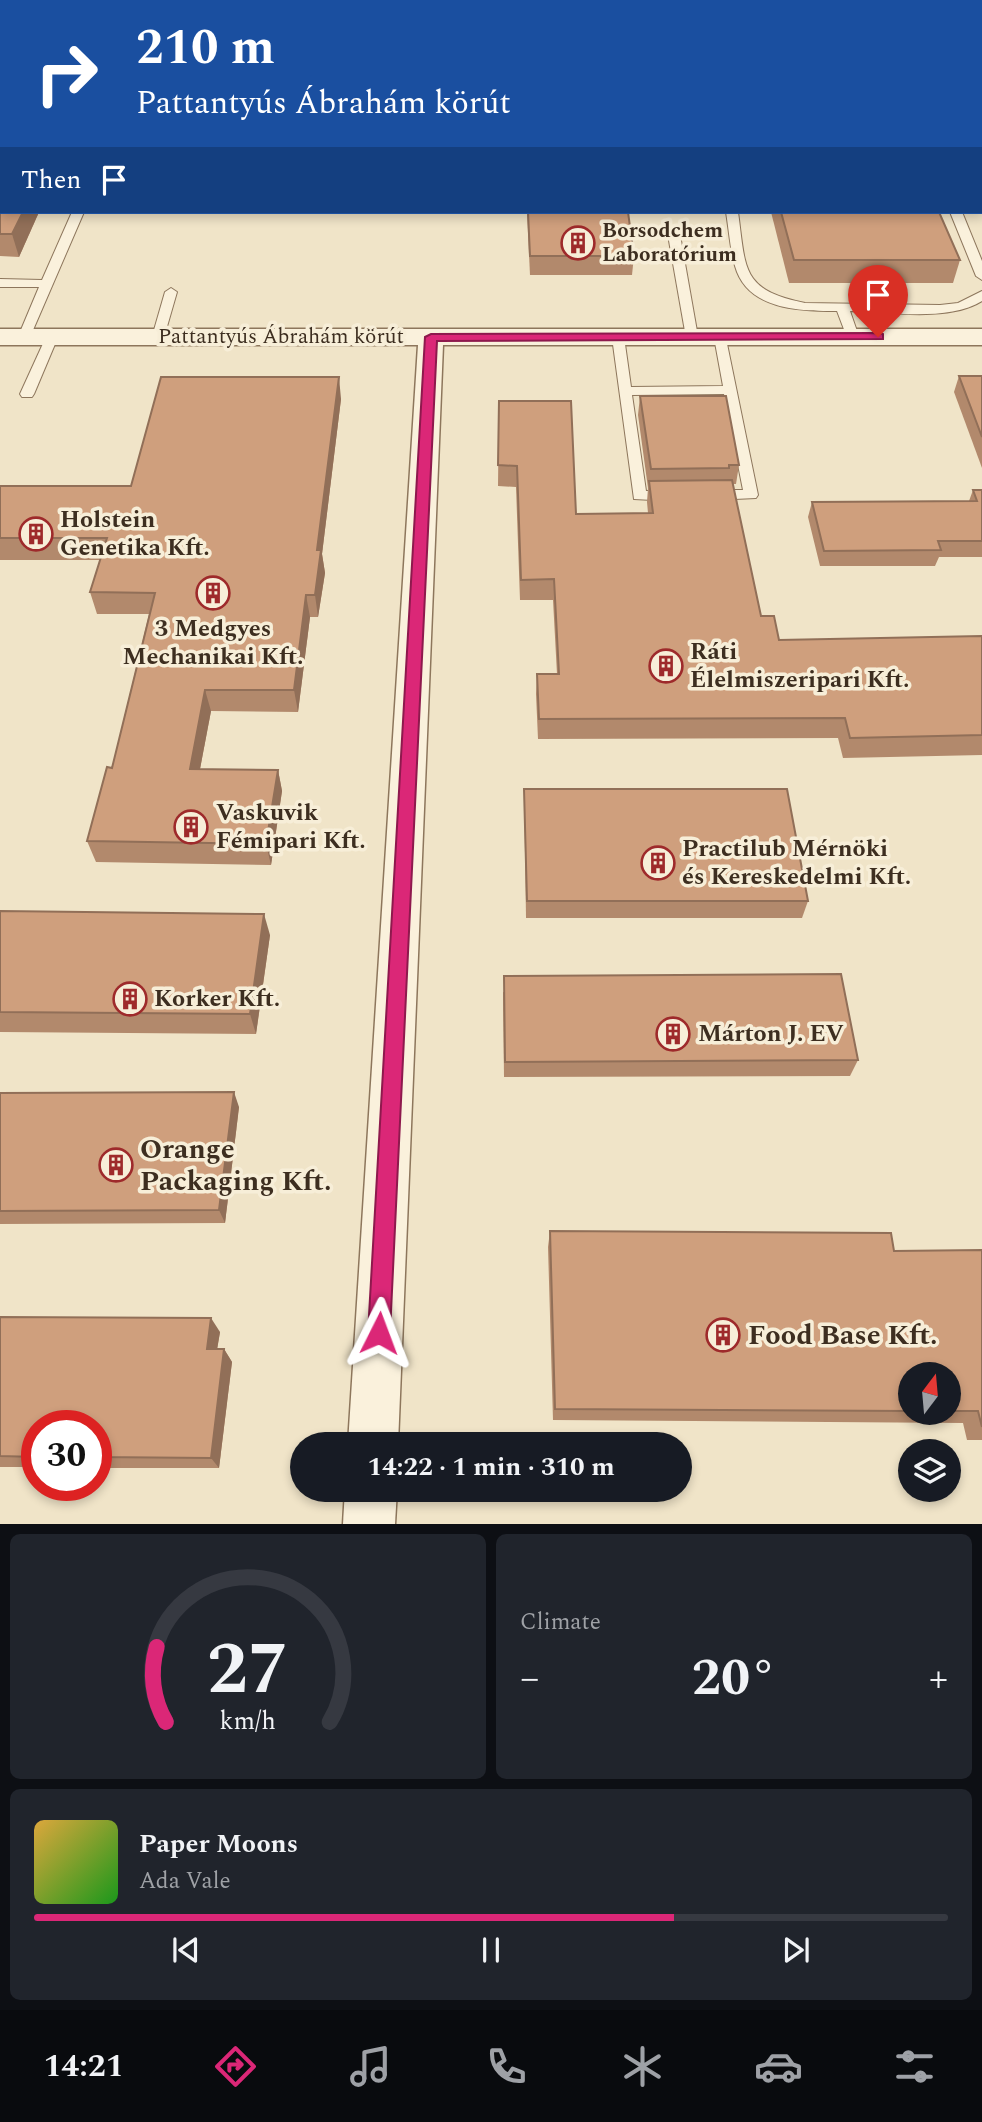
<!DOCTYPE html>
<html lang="en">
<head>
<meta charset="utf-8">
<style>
	body { margin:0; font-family:Spectral,serif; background:#20242c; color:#f1f3f6; height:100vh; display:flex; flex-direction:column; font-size:26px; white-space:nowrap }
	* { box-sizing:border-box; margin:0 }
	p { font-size:23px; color:#9ea1a6 }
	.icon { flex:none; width:38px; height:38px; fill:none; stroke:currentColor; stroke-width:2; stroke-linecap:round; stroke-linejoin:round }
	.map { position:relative; height:1524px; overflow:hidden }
	.details { display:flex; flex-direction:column; gap:10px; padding:10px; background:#0d0f14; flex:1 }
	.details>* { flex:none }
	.banner { position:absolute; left:0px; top:0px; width:984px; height:214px; box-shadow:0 4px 10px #0003; background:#1a4fa0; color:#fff; overflow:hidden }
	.needle { width:46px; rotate:16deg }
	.tools { position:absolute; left:898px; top:1362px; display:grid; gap:14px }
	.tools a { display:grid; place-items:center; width:63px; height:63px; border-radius:50%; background:#171b24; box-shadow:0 4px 10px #0003; font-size:35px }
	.speed { position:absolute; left:21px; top:1410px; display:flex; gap:14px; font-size:35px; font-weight:700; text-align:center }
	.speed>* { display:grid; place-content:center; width:91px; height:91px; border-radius:50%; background:#171b24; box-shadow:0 4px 10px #0003; line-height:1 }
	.speed .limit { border:10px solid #d22; background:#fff; color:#111 }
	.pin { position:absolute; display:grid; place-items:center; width:60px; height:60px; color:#fff; margin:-72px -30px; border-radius:50% 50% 50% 0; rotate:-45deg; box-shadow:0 0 7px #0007 }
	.pin .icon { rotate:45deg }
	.me { position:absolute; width:77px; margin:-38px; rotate:3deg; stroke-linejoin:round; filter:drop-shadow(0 0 5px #0008) }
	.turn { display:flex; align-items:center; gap:24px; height:147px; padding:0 21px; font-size:32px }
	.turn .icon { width:91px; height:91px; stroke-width:2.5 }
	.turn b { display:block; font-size:49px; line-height:60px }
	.then { display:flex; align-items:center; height:66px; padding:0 21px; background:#0003; gap:14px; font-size:26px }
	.big { font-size:52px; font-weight:700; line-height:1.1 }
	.details .widget { flex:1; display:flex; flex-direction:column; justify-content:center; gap:10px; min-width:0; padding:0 24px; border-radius:10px; background:#20242c }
	.details .dial { align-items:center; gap:0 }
	.dial svg { height:182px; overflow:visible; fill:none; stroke:#363941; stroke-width:7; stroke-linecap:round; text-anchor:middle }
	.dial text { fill:#f1f3f6; stroke:none }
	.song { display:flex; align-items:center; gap:21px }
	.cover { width:84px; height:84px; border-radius:10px; background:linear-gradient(135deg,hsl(40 70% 55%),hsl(120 70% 35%)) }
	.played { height:7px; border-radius:4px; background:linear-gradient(90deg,#db2777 70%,#363941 70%) }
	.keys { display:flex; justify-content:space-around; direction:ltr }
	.heat { display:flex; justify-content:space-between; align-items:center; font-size:38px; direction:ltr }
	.details .tiles { flex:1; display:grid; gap:10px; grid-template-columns:1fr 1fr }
	.widget:last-child { grid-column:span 2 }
	.trip { position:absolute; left:290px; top:1432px; width:402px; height:70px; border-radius:35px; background:#171b24; box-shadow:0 4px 10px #0003; font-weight:700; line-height:70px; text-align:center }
	.menu { display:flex; height:112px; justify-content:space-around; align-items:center; background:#090b0e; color:#9ea1a6 }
	.menu .icon { width:49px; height:49px }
	.menu .on { color:#db2777 }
	.menu b { font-size:32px; color:#f1f3f6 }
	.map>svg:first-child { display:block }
	.green { fill:#c9cf9b }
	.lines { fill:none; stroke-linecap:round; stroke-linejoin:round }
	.service-casing { stroke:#8d765c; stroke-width:2 }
	.minor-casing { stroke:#8d765c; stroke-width:3 }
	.primary-casing { stroke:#5b4430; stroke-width:3 }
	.service { fill:#faf1dc; fill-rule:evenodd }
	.minor { fill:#faf1dc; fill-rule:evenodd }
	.primary { fill:#f3d9a0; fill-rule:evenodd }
	.wall { fill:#b2896c; fill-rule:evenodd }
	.shaded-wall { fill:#916f58 }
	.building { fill:#cf9f7d; stroke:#916f58; stroke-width:2 }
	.route { fill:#db2777; stroke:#8e194d; stroke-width:2 }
	.labels { text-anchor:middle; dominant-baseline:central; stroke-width:7; stroke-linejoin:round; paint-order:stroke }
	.far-poi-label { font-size:21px; font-weight:bold; fill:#3d2e20; stroke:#f7eed8; text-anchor:start }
	.far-street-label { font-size:21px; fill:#3d2e20; stroke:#f7eed8 }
	.poi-label { font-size:24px; font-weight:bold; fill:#3d2e20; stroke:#f7eed8; text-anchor:start }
	.near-poi-label { font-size:28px; font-weight:bold; fill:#3d2e20; stroke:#f7eed8; text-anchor:start }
</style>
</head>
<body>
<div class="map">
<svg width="982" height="1524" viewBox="0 0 982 1524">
	<rect width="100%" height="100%" fill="#f0e4c8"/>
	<!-- green -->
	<path class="green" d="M 0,0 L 982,0 L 982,13 L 982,2 L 2,2 L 0,10 Z"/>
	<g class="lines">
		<defs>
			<g id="service">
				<path d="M 72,212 L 84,212 L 30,337 L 29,340 L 19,340 L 18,337 L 39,287 L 0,287 L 0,279 L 42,280 Z"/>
				<path d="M 726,212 L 738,212 C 746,270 741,290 805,303 L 940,305 L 958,303 L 982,291 L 982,301 C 949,322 887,312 850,311 L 859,337 L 858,340 L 848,340 L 837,311 C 800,311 747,310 735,266 C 730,249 729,230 726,212 Z"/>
				<path d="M 950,212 L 962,212 L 982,261 L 982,280 L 976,276 Z"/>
				<path d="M 674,232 L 680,235 L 698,337 L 692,341 L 686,337 L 668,235 Z"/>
				<path d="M 171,288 L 177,292 L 164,337 L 163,340 L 153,340 L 152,337 L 165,292 Z"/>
				<path d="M 52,333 L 58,337 L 34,394 L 32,397 L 22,397 L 20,394 L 46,337 Z"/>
				<path d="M 618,333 L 624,337 L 631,387 L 723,386 L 714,337 L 715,334 L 725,334 L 758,495 L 756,498 L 713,500 L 706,495 L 713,490 L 743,490 L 724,394 L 632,395 L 646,491 L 671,491 L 678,496 L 671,501 L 634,499 L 612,337 Z"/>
			</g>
			<g id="minor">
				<path d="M 0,329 L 982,329 L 982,345 L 443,345 L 398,1444 L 348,1444 L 418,345 L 0,345 Z"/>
				<path d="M 345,1489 L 397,1489 L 395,1524 L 343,1524 Z"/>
			</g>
			<rect id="primary" x="0" y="16" width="2" height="12"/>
		</defs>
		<!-- service casing -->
		<use href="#service" class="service-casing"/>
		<!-- minor casing -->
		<use href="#minor" class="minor-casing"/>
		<!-- primary casing -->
		<use href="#primary" class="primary-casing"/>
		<!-- service -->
		<use href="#service" class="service"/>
		<!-- minor -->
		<use href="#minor" class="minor"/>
		<!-- primary -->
		<use href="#primary" class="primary"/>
	</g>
	<!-- wall -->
	<g class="wall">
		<path d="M 0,65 L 39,212 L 19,257 L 0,256 Z"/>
		<path d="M 527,212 L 628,212 L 634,256 L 632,275 L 530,275 Z"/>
		<path d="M 771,212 L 939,212 L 960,260 L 953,283 L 789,283 Z"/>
		<path d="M 959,376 L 982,376 L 982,468 L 954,392 Z"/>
		<path d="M 640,396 L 739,465 L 736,484 L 733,484 L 761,616 L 779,640 L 982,636 L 982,755 L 843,758 L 838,738 L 538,739 L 536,694 L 537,674 L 557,674 L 553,600 L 520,600 L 516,487 L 498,486 L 499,401 L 576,514 L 648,513 L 647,502 L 648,488 L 638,415 Z"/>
		<path d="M 341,399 L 322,554 L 325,573 L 318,617 L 310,617 L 298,712 L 211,711 L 200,769 L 278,770 L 282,791 L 271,865 L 96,862 L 87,841 L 112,768 L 149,614 L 97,614 L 90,592 L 100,560 L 0,560 L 0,486 L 131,486 Z"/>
		<path d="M 973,490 L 982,490 L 982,557 L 939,557 L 935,566 L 820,566 L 808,517 L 812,502 L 969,501 Z"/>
		<path d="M 524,789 L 808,901 L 802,918 L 526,918 Z"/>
		<path d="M 0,911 L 270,935 L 256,1034 L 0,1032 Z"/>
		<path d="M 503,992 L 858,1060 L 850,1076 L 504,1077 Z"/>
		<path d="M 0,1093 L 239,1107 L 225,1223 L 0,1224 Z"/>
		<path d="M 550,1231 L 894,1251 L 982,1250 L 982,1440 L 967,1440 L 963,1423 L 553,1420 L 548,1247 ZM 910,1374 L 948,1374 L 948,1412 L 910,1412 Z"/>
		<path d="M 0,1317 L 220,1332 L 217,1349 L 224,1349 L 232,1362 L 219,1468 L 96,1468 L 96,1426 L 37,1426 L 37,1467 L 0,1467 Z"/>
	</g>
	<!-- shaded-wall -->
	<g class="shaded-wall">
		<path d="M 23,212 L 39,212 L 19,257 L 12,234 Z"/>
		<path d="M 339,377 L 341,399 L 322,554 L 325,573 L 318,617 L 315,595 L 317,550 Z"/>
		<path d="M 306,595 L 310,617 L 298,712 L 294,690 Z"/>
		<path d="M 205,690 L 211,711 L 196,790 L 190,769 Z"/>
		<path d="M 278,770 L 282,791 L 271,865 L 266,844 Z"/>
		<path d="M 264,914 L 270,935 L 256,1034 L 250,1014 Z"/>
		<path d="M 234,1092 L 239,1107 L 225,1223 L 219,1210 Z"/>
		<path d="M 211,1318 L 220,1332 L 215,1362 L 207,1349 Z"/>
		<path d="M 224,1349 L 232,1362 L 219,1468 L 211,1458 Z"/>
	</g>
	<!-- building -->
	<g class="building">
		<path d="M 0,65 L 2,65 L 2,212 L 23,212 L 12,234 L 0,234 Z"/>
		<path d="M 528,212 L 628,212 L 634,256 L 530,256 Z"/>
		<path d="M 781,212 L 939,212 L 960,260 L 794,260 Z"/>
		<path d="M 959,376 L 982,376 L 982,437 Z"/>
		<path d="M 161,377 L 339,377 L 317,550 L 321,550 L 315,595 L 306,595 L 294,690 L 205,690 L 190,769 L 278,770 L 266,844 L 87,841 L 107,767 L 112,768 L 155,593 L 90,592 L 107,538 L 0,538 L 0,486 L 131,486 Z"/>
		<path d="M 640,396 L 726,396 L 739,465 L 729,465 L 729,468 L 651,469 Z"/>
		<path d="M 499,401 L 571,401 L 576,514 L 653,513 L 649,481 L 732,480 L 761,616 L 774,616 L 779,640 L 982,636 L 982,735 L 850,738 L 845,718 L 539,719 L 537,674 L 559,674 L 554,579 L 521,580 L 517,466 L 498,465 Z"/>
		<path d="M 973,490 L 982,490 L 982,541 L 938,541 L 941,550 L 824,551 L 812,502 L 977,501 Z"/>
		<path d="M 524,789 L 787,789 L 808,901 L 527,901 Z"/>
		<path d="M 0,911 L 264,914 L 250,1014 L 0,1012 Z"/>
		<path d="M 841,974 L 858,1060 L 505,1062 L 504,976 Z"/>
		<path d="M 234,1092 L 219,1210 L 0,1211 L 0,1093 Z"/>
		<path d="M 550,1231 L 891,1233 L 894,1251 L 982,1250 L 982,1427 L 978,1411 L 948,1411 L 948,1374 L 910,1374 L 910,1411 L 555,1409 Z"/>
		<path d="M 0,1317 L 211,1318 L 207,1349 L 224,1349 L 211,1458 L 96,1457 L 96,1426 L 37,1426 L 37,1457 L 0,1456 Z"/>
	</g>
	<!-- route -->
	<path class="route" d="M 878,333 L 883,334 L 883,339 L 437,341 L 390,1333 L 387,1340 L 379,1343 L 372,1340 L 368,1333 L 425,337 L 431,334 Z"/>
	<!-- icons -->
	<defs>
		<symbol id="building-ring" viewBox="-11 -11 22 22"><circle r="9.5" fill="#f7eed8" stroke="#9e2a2b" stroke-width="1.5"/><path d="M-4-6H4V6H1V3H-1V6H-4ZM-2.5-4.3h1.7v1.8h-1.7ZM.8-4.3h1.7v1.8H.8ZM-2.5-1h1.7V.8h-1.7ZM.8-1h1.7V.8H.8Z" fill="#9e2a2b"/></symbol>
	</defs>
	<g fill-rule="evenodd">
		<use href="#building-ring" x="559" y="224" width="38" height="38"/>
		<use href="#building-ring" x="17" y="515" width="38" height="38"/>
		<use href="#building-ring" x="194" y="574" width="38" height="38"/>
		<use href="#building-ring" x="647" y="647" width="38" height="38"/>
		<use href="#building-ring" x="172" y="808" width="38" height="38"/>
		<use href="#building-ring" x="639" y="844" width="38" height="38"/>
		<use href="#building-ring" x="111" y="980" width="38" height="38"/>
		<use href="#building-ring" x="654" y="1015" width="38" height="38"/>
		<use href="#building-ring" x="97" y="1146" width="38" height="38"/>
		<use href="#building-ring" x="704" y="1316" width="38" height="38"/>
	</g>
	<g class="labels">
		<!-- far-poi labels -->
		<g class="far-poi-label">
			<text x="602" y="231">Borsodchem<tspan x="602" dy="24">Laboratórium</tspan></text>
		</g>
		<!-- far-street labels -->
		<g class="far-street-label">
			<text x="281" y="337">Pattantyús Ábrahám körút</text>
		</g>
		<!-- poi labels -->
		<g class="poi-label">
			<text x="60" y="520">Holstein<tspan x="60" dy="28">Genetika Kft.</tspan></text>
			<text x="213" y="629" text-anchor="middle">3 Medgyes<tspan x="213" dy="28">Mechanikai Kft.</tspan></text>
			<text x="690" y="652">Ráti<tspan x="690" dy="28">Élelmiszeripari Kft.</tspan></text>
			<text x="216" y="813">Vaskuvik<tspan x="216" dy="28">Fémipari Kft.</tspan></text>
			<text x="682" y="849">Practilub Mérnöki<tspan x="682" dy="28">és Kereskedelmi Kft.</tspan></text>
			<text x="154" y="999">Korker Kft.</text>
			<text x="698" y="1034">Márton J. EV</text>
		</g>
		<!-- near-poi labels -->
		<g class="near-poi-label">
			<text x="140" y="1149">Orange<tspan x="140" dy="32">Packaging Kft.</tspan></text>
			<text x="748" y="1335">Food Base Kft.</text>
		</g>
	</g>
</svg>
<div class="tools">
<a><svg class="needle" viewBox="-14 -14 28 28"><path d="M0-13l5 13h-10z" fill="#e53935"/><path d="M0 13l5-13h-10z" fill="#9ea1a6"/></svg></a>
<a><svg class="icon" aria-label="layers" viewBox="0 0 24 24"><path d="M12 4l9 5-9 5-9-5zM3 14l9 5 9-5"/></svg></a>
</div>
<div class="speed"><div class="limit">30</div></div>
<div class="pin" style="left:878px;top:337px;background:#d93025"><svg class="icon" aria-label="arrive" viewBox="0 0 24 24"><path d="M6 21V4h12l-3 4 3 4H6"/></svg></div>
<svg class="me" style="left:379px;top:1333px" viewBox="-20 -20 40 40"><path d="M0-17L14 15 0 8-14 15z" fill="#db2777" stroke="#fff" stroke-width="4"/></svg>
<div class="trip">14:22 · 1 min · 310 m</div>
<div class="banner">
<div class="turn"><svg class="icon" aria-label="right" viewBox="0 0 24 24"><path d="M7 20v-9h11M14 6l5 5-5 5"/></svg><div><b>210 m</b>Pattantyús Ábrahám körút</div></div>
<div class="then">Then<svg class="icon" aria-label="arrive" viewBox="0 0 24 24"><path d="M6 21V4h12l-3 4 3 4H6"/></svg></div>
</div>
</div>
<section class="details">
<div class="tiles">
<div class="widget dial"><svg viewBox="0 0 100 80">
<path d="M14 69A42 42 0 1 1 86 69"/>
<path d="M14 69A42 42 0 0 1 10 36" stroke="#db2777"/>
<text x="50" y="56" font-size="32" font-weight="700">27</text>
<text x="50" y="72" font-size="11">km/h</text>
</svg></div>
<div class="widget"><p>Climate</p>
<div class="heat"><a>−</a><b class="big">20°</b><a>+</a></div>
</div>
<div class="widget">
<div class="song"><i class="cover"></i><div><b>Paper Moons</b><p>Ada Vale</p></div></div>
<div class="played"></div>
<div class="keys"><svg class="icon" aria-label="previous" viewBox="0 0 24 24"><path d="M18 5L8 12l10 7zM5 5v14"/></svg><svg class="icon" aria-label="pause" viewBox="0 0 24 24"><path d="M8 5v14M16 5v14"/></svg><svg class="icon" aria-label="next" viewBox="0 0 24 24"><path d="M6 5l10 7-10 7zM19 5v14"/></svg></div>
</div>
</div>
</section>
<nav class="menu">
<b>14:21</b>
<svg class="icon on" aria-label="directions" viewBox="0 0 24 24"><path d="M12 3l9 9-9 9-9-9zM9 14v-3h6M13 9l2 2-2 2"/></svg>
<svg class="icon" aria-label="music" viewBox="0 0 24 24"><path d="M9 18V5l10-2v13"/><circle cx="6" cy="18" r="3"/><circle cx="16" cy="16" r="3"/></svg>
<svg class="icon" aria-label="phone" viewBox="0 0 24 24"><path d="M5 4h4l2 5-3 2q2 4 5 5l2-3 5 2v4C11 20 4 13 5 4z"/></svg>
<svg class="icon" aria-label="climate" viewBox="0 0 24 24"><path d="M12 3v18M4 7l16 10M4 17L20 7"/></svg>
<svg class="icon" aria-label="car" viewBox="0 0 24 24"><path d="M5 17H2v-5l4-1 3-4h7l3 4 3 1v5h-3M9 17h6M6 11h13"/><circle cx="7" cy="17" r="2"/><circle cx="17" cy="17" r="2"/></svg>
<svg class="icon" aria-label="filters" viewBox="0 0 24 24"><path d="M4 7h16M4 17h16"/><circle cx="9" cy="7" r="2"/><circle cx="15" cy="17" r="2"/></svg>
</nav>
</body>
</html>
